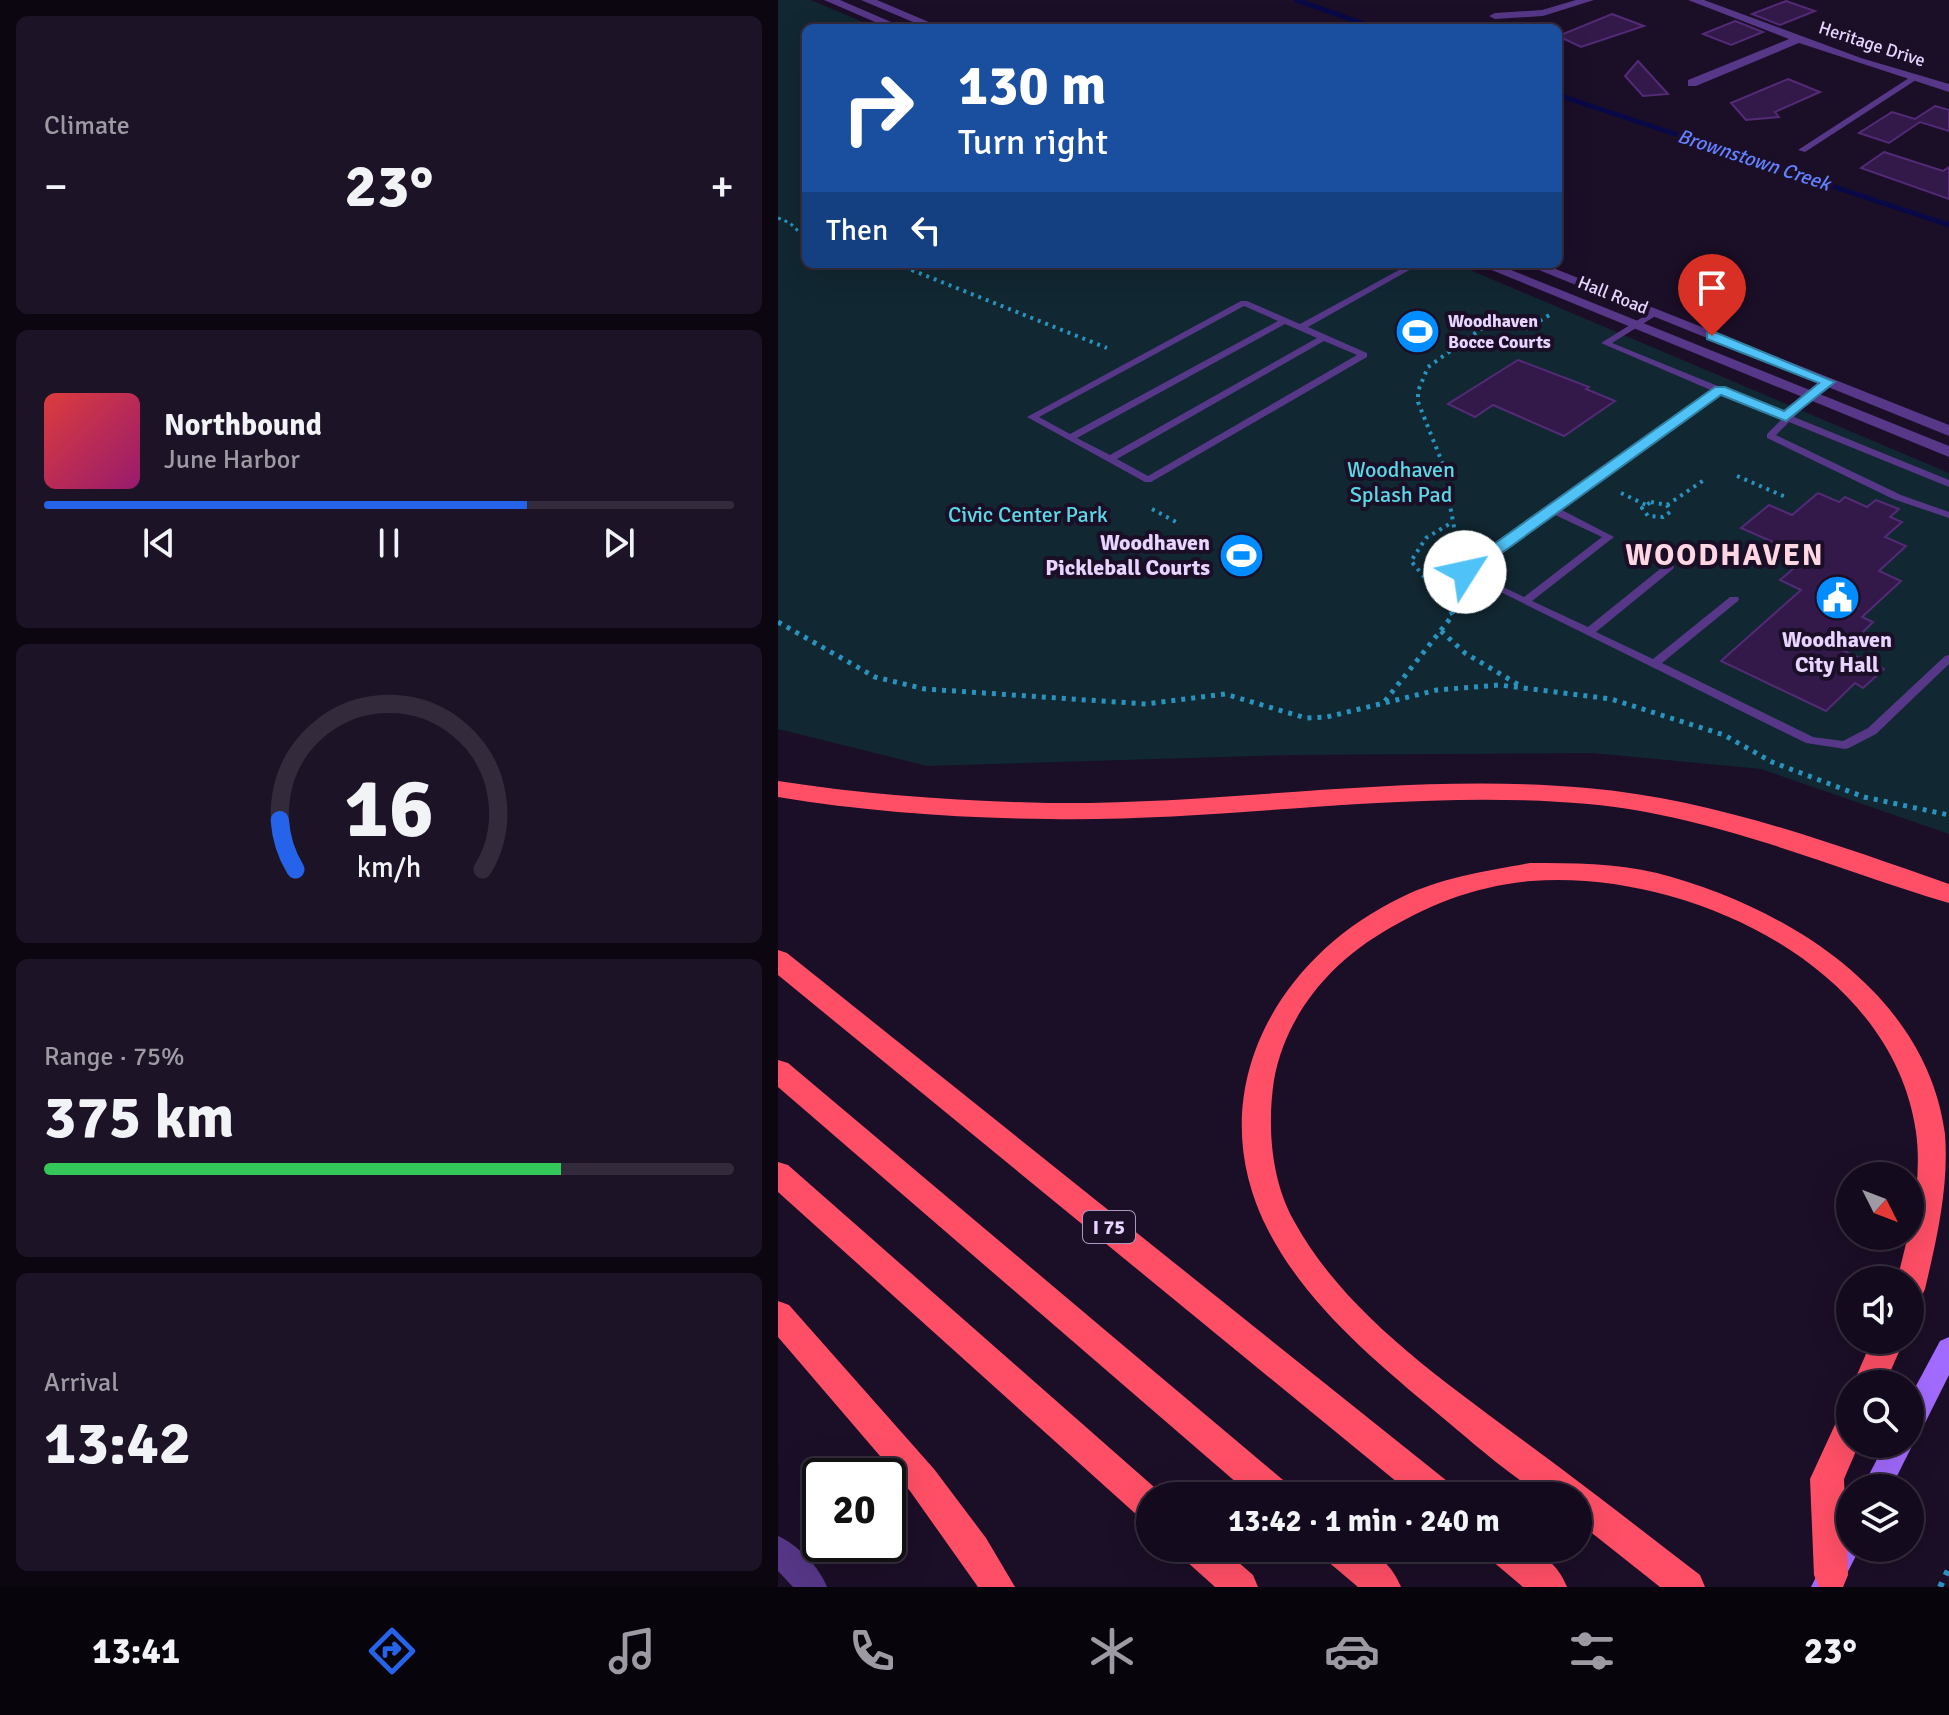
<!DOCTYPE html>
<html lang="en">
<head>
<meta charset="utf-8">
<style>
	body { margin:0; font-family:Signika,sans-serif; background:#1d1326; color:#f1f3f6; height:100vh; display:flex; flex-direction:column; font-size:30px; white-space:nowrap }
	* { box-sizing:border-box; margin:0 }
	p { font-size:26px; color:#9d9aa4 }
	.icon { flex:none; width:44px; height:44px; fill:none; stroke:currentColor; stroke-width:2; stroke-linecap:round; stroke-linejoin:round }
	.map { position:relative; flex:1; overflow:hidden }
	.side { display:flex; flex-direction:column; gap:16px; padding:16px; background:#0b0610; width:778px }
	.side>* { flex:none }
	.banner { position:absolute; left:24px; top:24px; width:760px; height:244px; border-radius:12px; box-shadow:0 8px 32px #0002,0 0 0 2px #332b3b; background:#1a4fa0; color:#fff; overflow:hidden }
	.needle { width:52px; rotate:132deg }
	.controls { position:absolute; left:1058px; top:1162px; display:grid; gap:16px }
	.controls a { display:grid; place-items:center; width:88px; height:88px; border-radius:50%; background:#140a1d; box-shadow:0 8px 32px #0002,0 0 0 2px #332b3b; font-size:40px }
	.speed { position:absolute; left:24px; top:1458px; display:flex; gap:16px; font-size:40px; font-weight:700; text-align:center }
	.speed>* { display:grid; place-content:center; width:104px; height:104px; border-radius:50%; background:#140a1d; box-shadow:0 8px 32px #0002,0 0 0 2px #332b3b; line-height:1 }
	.speed .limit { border:4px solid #111; border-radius:12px; background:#fff; color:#111 }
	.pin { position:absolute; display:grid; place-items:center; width:68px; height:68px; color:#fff; margin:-82px -34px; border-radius:50% 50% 50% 0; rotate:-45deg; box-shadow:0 0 8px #0007 }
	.pin .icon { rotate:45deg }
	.me { position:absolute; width:88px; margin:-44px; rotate:55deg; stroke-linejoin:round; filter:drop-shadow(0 0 6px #0008) }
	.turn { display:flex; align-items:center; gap:28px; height:168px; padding:0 24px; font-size:36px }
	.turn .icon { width:104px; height:104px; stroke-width:2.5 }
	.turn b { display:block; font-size:56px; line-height:68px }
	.then { display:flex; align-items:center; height:76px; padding:0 24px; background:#0003; gap:16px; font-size:30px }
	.big { font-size:60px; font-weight:700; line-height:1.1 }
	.side .widget { flex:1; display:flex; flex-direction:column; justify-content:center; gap:12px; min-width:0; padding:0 28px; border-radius:12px; background:#1d1326 }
	.side .dial { align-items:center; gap:0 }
	.dial svg { height:208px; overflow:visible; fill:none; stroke:#332b3b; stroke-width:7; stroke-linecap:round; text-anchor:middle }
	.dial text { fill:#f1f3f6; stroke:none }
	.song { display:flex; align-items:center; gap:24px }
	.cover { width:96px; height:96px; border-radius:12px; background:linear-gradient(135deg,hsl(0 70% 55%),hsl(320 70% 35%)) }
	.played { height:8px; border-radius:4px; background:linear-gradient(90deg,#2563eb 70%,#332b3b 70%) }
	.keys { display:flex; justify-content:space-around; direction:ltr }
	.heat { display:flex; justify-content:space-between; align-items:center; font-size:44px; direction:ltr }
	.charge { height:12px; border-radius:6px; background:linear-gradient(90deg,#34c759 75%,#332b3b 0) }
	.trip { position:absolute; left:358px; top:1482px; width:456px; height:80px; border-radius:40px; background:#140a1d; box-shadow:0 8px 32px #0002,0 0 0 2px #332b3b; font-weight:700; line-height:80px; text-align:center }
	.dock { display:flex; height:128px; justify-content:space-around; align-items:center; background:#08040c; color:#9d9aa4 }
	.dock .icon { width:56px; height:56px }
	.dock .selected { color:#2563eb }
	.dock b { font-size:36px; color:#f1f3f6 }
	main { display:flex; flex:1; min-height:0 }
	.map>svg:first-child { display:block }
	.green { fill:#112731 }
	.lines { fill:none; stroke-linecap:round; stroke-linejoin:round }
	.stream { stroke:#080946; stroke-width:5 }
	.building { fill:#331949; stroke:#532a76; stroke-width:2 }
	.path-far3 { stroke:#2993be; stroke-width:3; stroke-dasharray:3 4; stroke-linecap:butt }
	.path-far2 { stroke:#2993be; stroke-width:4; stroke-dasharray:3 5; stroke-linecap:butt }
	.path-far1 { stroke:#2993be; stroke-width:5; stroke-dasharray:4 6; stroke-linecap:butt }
	.path { stroke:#2993be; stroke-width:6; stroke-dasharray:5 8; stroke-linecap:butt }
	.service { fill:#563788; fill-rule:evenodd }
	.minor { fill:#563788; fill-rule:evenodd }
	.tertiary { fill:#563788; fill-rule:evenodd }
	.secondary { fill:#a26bff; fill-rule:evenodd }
	.motorway { fill:#ff4f66; fill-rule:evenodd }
	.route { fill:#4fc3f7; stroke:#337fa1; stroke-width:2 }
	.labels { text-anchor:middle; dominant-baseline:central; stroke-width:8; stroke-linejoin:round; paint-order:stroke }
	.far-street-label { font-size:18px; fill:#e8d4ff; stroke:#1b0e27 }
	.far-poi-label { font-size:18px; font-weight:bold; fill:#e8d4ff; stroke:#1b0e27; text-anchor:start }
	.far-water-label { font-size:20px; font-style:italic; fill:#6280ff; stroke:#1b0e27 }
	.shield { fill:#1b0e27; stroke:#aa99be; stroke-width:2 }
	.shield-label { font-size:20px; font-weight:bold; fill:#e8d4ff }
	.park-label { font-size:22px; fill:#5ad8e5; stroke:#1b0e27 }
	.poi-label { font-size:22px; font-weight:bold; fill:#e8d4ff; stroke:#1b0e27; text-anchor:end }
	.district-label { font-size:30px; font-weight:bold; letter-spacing:2px; fill:#ffd6e2; stroke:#1b0e27 }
</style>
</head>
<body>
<main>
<section class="side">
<div class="widget"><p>Climate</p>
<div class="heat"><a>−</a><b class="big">23°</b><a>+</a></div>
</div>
<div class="widget">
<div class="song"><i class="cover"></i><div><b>Northbound</b><p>June Harbor</p></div></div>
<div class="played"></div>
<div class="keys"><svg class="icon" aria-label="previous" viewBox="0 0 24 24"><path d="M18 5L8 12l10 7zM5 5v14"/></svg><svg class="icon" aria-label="pause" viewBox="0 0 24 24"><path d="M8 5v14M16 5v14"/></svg><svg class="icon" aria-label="next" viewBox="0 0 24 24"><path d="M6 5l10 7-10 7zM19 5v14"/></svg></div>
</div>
<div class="widget dial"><svg viewBox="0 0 100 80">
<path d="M14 69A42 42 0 1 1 86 69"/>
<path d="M14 69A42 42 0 0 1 8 50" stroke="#2563eb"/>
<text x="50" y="56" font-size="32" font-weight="700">16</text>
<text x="50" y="72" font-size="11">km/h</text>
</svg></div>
<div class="widget"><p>Range · 75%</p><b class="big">375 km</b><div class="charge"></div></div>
<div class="widget"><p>Arrival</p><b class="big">13:42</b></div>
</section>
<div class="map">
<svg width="1171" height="1587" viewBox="0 0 1171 1587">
	<rect width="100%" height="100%" fill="#1b0e27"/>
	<!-- green -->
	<path class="green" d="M 0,0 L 33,0 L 99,28 L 28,28 L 28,264 L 678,264 L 1171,473 L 1171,834 L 983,769 L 814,753 L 513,755 L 149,766 L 0,729 Z"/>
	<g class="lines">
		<!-- stream -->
		<g class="stream">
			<path d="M 518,0 L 598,28"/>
			<path d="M 780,95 L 1171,225"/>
		</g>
	</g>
	<!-- building -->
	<g class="building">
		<path d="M 1008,1 L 1037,11 L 1002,25 L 974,14 Z"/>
		<path d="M 834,14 L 866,26 L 803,47 L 780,36 Z"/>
		<path d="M 957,21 L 985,32 L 953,45 L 925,34 Z"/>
		<path d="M 860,61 L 890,94 L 865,96 L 847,76 Z"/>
		<path d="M 1010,79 L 1042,92 L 997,112 L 1001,117 L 968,120 L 953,103 Z"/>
		<path d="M 1157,106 L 1171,110 L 1171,131 L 1142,122 L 1111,143 L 1081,133 L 1114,112 L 1137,119 Z"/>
		<path d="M 1106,152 L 1165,171 L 1171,167 L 1171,199 L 1083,168 Z"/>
		<path d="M 740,360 L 811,387 L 808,389 L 837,401 L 786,436 L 715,405 L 697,417 L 670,404 Z"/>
		<path d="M 1040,493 L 1061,502 L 1067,497 L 1089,507 L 1098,500 L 1121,509 L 1112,517 L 1124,522 L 1107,537 L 1128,546 L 1101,571 L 1123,581 L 1084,617 L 1095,622 L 1066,651 L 1106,669 L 1085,688 L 1077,683 L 1048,711 L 943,661 L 1023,590 L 1002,580 L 1029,557 L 963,528 L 991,505 L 1014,515 Z"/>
	</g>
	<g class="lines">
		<!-- path-far3 -->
		<g class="path-far3">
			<path d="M 0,218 L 12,223 L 28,239"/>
			<path d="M 82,264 L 109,268 L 117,264"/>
			<path d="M 119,264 L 131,269"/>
		</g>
		<!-- path-far2 -->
		<g class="path-far2">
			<path d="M 100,267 L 112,267"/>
			<path d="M 126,267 L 329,348"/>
			<path d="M 959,476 L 1010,498"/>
			<path d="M 843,493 L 868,505"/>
			<path d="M 873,502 L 889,505 L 892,512 L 885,517 L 870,516 L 864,508 Z"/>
			<path d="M 889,505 L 926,480"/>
			<path d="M 374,509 L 398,522"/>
			<path d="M 679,543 L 664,462 L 640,402 L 640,391 L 650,367 L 710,324 L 748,329 L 775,313"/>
			<path d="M 672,608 L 633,561 L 648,538 L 673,523"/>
		</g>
		<!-- path-far1 -->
		<g class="path-far1">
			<path d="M 0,622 L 97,677 L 147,689 L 368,704 L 447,694 L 528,718 L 549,717 L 659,690 L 721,685 L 833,699 L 946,735 L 994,762 L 1086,797 L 1171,815"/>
			<path d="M 663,631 L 687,653 L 741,685"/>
			<path d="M 607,701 L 675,615 L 670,606"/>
		</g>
		<!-- path -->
		<path class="path" d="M 1162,1587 L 1171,1568"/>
		<!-- service -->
		<g class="service">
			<path d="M 1134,76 L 1141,78 L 1027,152 L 1020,150 Z"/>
			<path d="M 632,264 L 642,264 L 530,327 L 589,353 L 589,357 L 373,482 L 367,482 L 249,417 L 463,301 L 469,301 L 522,324 ZM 466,306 L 500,321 L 292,434 L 261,417 ZM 507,324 L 539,338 L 332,455 L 299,438 ZM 546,341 L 579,355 L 370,476 L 339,459 Z"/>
			<path d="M 876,310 L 880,313 L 879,315 L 834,343 L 1009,414 L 1029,394 L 1035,394 L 1035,398 L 1016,417 L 1171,480 L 1171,487 L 1011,422 L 998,435 L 1123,495 L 1171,512 L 1171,518 L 1115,499 L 989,438 L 989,434 L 1004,419 L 943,394 L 782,509 L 836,537 L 754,601 L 810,627 L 887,565 L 895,565 L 896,567 L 895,569 L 818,632 L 875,659 L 952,597 L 960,597 L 961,599 L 960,601 L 884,663 L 1035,737 L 1065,741 L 1090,728 L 1167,656 L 1171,655 L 1171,664 L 1098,734 L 1071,748 L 1067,749 L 1028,743 L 682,572 L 935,391 L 823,343 ZM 775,514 L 824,537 L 746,597 L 694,572 Z"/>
		</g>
		<!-- minor -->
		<g class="minor">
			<path d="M 798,0 L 816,0 L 765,16 L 717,19 L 711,16 L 717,13 L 764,10 Z"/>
			<path d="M 910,0 L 926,0 L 1083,58 L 1171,84 L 1171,92 L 1021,43 L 918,86 L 910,86 L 910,80 L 1011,39 Z"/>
		</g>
		<!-- tertiary -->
		<g class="tertiary">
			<path d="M 46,0 L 62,0 L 127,28 L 111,28 Z"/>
			<path d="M 83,0 L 99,0 L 165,28 L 149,28 Z"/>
			<path d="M 699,264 L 718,264 L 1171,446 L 1171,457 Z"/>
			<path d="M 746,264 L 765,264 L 1171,425 L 1171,436 Z"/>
			<path d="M 0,1536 C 19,1544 42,1568 49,1587 L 15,1587 L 0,1571 Z"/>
		</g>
		<!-- secondary -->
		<g class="secondary">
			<path d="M 1171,1337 L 1171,1375 L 1142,1433 L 1132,1436 L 1132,1397 L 1162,1341 Z"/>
			<path d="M 1132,1438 L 1135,1444 L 1113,1488 L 1084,1488 L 1107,1444 L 1132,1444 Z"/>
			<path d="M 1072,1525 L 1072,1548 L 1082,1548 L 1062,1587 L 1033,1587 L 1062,1529 Z"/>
		</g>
		<!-- motorway -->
		<g class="motorway">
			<path d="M 0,781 C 90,795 180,801 271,803 C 451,805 630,772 809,788 C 935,799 1053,843 1171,884 L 1171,903 C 1050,867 938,816 810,804 C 630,788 451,822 271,819 C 180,818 90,812 0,797 Z"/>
			<path d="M 752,863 C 795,863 837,863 879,873 C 1006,906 1148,991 1167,1134 C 1171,1186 1159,1238 1147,1289 L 1143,1298 L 1132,1302 L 1132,1280 L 1119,1280 C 1131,1232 1145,1184 1138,1132 C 1114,963 906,869 753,881 C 697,886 649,905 602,934 C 549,966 507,1018 496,1080 C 489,1126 493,1180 516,1221 C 568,1316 669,1383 754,1447 C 811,1489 866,1532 922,1575 L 927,1587 L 882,1587 L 800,1522 L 800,1496 C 790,1496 773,1499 764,1494 C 734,1478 687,1436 659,1413 C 596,1360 530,1306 491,1232 C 420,1097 496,958 624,897 C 664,877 709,871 752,863 Z"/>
			<path d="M 0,950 L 9,953 L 674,1485 L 679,1496 L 636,1496 L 0,975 Z"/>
			<path d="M 0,1060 L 10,1063 L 511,1485 L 516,1496 L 474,1496 L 0,1087 Z"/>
			<path d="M 0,1162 L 10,1165 L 384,1494 L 372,1496 L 372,1521 L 360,1516 L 0,1192 Z"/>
			<path d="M 0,1301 L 11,1305 L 156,1469 L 208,1538 L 237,1587 L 200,1587 L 132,1491 L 0,1337 Z"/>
			<path d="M 1094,1340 L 1126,1340 L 1107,1384 L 1075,1384 Z"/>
			<path d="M 1072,1412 L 1072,1444 L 1081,1444 L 1066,1479 L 1070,1575 L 1065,1587 L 1041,1587 L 1036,1575 L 1032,1479 L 1061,1416 Z"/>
			<path d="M 402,1548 L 444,1548 L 475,1575 L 480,1587 L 437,1587 L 407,1560 Z"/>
			<path d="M 543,1548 C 579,1548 607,1548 623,1587 L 580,1587 L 548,1560 Z"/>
			<path d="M 708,1548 C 744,1548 773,1548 789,1587 L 745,1587 L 713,1560 Z"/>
		</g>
	</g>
	<!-- route -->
	<path class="route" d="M 929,333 L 939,333 L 1057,382 L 1008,421 L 943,395 L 693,575 L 682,575 L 682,568 L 937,387 L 947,387 L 1006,411 L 1041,383 L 929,339 Z"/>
	<!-- icons -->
	<defs>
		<symbol id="stadium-disc" viewBox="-11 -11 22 22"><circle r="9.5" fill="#008dff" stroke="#1b0e27"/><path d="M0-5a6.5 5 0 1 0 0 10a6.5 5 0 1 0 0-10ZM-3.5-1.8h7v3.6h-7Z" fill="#fff"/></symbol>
		<symbol id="civic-disc" viewBox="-11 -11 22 22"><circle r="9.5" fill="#008dff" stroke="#1b0e27"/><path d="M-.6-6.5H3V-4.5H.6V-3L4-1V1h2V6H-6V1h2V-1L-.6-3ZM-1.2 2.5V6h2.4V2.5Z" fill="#fff"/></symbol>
	</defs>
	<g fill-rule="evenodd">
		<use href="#stadium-disc" x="614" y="306" width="51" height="51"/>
		<use href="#stadium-disc" x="438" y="530" width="51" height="51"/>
		<use href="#civic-disc" x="1034" y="572" width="51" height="51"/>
	</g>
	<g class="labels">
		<!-- far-street labels -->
		<g class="far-street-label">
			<text transform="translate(1094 44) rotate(18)">Heritage Drive</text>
			<text transform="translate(835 295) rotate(22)">Hall Road</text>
		</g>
		<!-- far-poi labels -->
		<g class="far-poi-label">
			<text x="670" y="321">Woodhaven<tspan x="670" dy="21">Bocce Courts</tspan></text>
		</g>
		<!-- far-water labels -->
		<g class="far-water-label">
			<text transform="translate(976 160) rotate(18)">Brownstown Creek</text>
		</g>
		<!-- shield labels -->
		<rect class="shield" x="305" y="1211" width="52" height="32" rx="6"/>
		<g class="shield-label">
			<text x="331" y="1227">I 75</text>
		</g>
		<!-- park labels -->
		<g class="park-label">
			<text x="623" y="469">Woodhaven<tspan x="623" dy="25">Splash Pad</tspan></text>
			<text x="250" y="514">Civic Center Park</text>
		</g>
		<!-- poi labels -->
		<g class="poi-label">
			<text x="432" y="542">Woodhaven<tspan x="432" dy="25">Pickleball Courts</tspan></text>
			<text x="1059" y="639" text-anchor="middle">Woodhaven<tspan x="1059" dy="25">City Hall</tspan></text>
		</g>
		<!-- district labels -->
		<g class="district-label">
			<text x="947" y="555">WOODHAVEN</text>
		</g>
	</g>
</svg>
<div class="controls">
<a><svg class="needle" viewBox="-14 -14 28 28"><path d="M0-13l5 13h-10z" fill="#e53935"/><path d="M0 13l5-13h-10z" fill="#9d9aa4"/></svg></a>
<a><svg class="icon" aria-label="sound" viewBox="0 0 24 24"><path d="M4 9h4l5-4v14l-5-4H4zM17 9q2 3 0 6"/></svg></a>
<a><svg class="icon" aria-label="search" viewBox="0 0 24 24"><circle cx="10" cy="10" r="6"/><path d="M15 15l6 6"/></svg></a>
<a><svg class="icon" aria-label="layers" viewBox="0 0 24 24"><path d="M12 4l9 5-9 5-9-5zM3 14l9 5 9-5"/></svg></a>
</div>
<div class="speed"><div class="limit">20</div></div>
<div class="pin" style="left:934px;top:336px;background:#d93025"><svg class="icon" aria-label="arrive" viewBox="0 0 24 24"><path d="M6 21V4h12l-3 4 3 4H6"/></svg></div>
<svg class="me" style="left:687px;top:572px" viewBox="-20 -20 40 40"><circle r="19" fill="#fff"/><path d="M0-13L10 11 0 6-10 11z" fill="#4fc3f7"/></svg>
<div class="trip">13:42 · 1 min · 240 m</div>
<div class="banner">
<div class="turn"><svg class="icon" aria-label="right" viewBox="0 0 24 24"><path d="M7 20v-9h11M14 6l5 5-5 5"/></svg><div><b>130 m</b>Turn right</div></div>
<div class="then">Then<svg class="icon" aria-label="left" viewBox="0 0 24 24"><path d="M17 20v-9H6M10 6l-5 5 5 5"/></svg></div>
</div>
</div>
</main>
<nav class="dock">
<b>13:41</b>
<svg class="icon selected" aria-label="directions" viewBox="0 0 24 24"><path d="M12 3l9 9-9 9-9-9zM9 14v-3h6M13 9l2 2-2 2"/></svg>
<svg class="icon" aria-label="music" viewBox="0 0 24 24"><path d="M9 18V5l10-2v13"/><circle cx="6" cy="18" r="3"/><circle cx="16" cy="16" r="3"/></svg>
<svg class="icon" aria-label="phone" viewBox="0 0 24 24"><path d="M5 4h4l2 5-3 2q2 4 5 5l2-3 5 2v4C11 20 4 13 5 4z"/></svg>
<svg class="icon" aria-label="climate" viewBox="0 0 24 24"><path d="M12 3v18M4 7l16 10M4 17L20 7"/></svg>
<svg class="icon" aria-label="car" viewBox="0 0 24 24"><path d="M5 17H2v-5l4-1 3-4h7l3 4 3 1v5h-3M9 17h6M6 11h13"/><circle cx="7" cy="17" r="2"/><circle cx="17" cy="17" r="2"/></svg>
<svg class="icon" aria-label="filters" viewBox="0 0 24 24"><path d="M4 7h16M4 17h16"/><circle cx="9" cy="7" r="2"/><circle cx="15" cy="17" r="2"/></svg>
<b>23°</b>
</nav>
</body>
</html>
